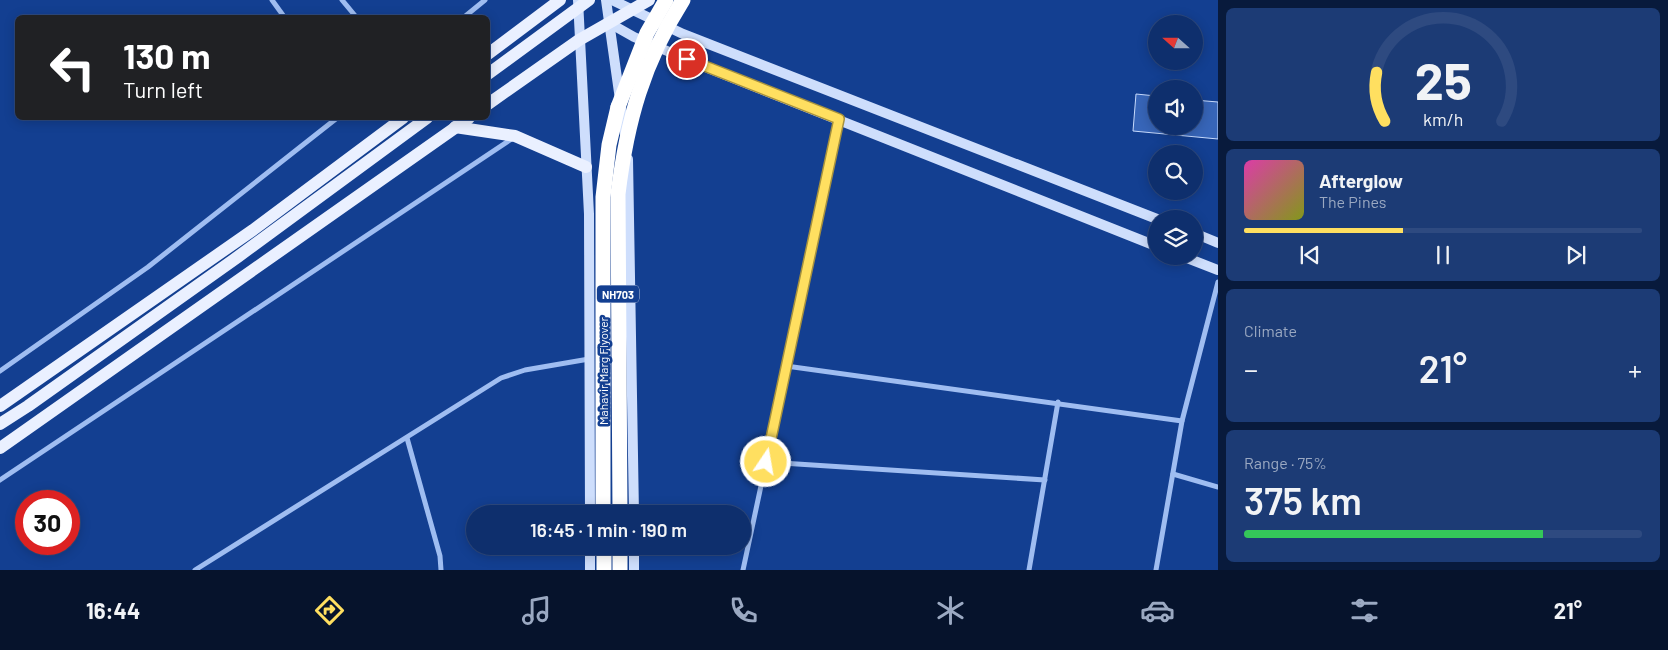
<!DOCTYPE html>
<html lang="en">
<head>
<meta charset="utf-8">
<style>
	body { margin:0; font-family:Barlow,sans-serif; background:#1c3b75; color:#f1f3f6; height:100vh; display:flex; flex-direction:column; font-size:19px; white-space:nowrap }
	* { box-sizing:border-box; margin:0 }
	p { font-size:16px; color:#9ba9c2 }
	.icon { flex:none; width:28px; height:28px; fill:none; stroke:currentColor; stroke-width:2; stroke-linecap:round; stroke-linejoin:round }
	.map { position:relative; flex:1; overflow:hidden }
	.drawer { display:flex; flex-direction:column; gap:8px; padding:8px; background:#081a3c; width:450px }
	.drawer>* { flex:none }
	.hud { position:absolute; left:15px; top:15px; width:475px; height:105px; border-radius:8px; box-shadow:0 2px 12px #0003,0 0 0 1px #2e4a80; background:#202124; color:#fff; overflow:hidden }
	.needle { width:32px; rotate:291deg }
	.tools { position:absolute; left:1148px; top:15px; display:grid; gap:10px }
	.tools a { display:grid; place-items:center; width:55px; height:55px; border-radius:50%; background:#0e2f6d; box-shadow:0 2px 12px #0003,0 0 0 1px #2e4a80; font-size:25px }
	.speed { position:absolute; left:15px; top:490px; display:flex; gap:10px; font-size:25px; font-weight:700; text-align:center }
	.speed>* { display:grid; place-content:center; width:65px; height:65px; border-radius:50%; background:#0e2f6d; box-shadow:0 2px 12px #0003,0 0 0 1px #2e4a80; line-height:1 }
	.speed .limit { border:8px solid #d22; background:#fff; color:#111 }
	.pin { position:absolute; display:grid; place-items:center; width:42px; height:42px; color:#fff; margin:-21px; border:2px solid #fff; border-radius:50%; box-shadow:0 1px 5px #0007 }
	.me { position:absolute; width:55px; margin:-28px; rotate:12deg; stroke-linejoin:round; filter:drop-shadow(0 0 4px #0008) }
	.turn { display:flex; align-items:center; gap:18px; height:105px; padding:0 25px; font-size:22px }
	.turn .icon { width:65px; height:65px; stroke-width:2.5 }
	.turn b { display:block; font-size:35px; line-height:42px }
	.big { font-size:38px; font-weight:600; line-height:1.1 }
	.drawer .tile { flex:1; display:flex; flex-direction:column; justify-content:center; gap:8px; min-width:0; padding:0 18px; border-radius:8px; background:#1c3b75 }
	.drawer .dial { align-items:center; gap:0 }
	.dial svg { height:130px; overflow:visible; fill:none; stroke:#2e4a80; stroke-width:7; stroke-linecap:round; text-anchor:middle }
	.dial text { fill:#f1f3f6; stroke:none }
	.song { display:flex; align-items:center; gap:15px }
	.cover { width:60px; height:60px; border-radius:8px; background:linear-gradient(135deg,hsl(320 70% 55%),hsl(70 70% 35%)) }
	.played { height:5px; border-radius:2px; background:linear-gradient(90deg,#ffdf60 40%,#2e4a80 40%) }
	.keys { display:flex; justify-content:space-around; direction:ltr }
	.heat { display:flex; justify-content:space-between; align-items:center; font-size:28px; direction:ltr }
	.charge { height:8px; border-radius:4px; background:linear-gradient(90deg,#34c759 75%,#2e4a80 0) }
	.trip { position:absolute; left:466px; top:505px; width:285px; height:50px; border-radius:25px; background:#0e2f6d; box-shadow:0 2px 12px #0003,0 0 0 1px #2e4a80; font-weight:600; line-height:50px; text-align:center }
	.dock { display:flex; height:80px; justify-content:space-around; align-items:center; background:#06132c; color:#9ba9c2 }
	.dock .icon { width:35px; height:35px }
	.dock .current { color:#ffdf60 }
	.dock b { font-size:22px; color:#f1f3f6 }
	main { display:flex; flex:1; min-height:0 }
	.map>svg:first-child { display:block }
	.building { fill:#3765b8; stroke:#c7dafc }
	.lines { fill:none; stroke-linecap:round; stroke-linejoin:round }
	.street { stroke:#9fbdf1; stroke-width:5 }
	.secondary { stroke:#cedefc; stroke-width:10 }
	.primary { stroke:#eaf0ff; stroke-width:12 }
	.highway { stroke:#fff; stroke-width:15 }
	.primary-bridge { stroke:#eaf0ff; stroke-width:12 }
	.highway-bridge { stroke:#fff; stroke-width:15 }
	.route-casing { stroke:#a6913e; stroke-width:12 }
	.route { stroke:#ffdf60; stroke-width:9 }
	.labels { text-anchor:middle; dominant-baseline:central; stroke-width:5; stroke-linejoin:round; paint-order:stroke }
	.shield { fill:#133f91; stroke:#b8c5de; stroke-width:1 }
	.shield-label { font-size:11px; font-weight:bold; fill:#fff }
	.street-label { font-size:12px; fill:#fff; stroke:#133f91 }
</style>
</head>
<body>
<main>
<div class="map">
<svg width="1218" height="570" viewBox="0 0 1218 570">
	<rect width="100%" height="100%" fill="#133f91"/>
	<!-- building -->
	<path class="building" d="M 1136,94 L 1156,96 L 1156,126 L 1194,126 L 1194,100 L 1218,102 L 1218,139 L 1133,131 Z"/>
	<g class="lines">
		<!-- street -->
		<g class="street">
			<path d="M 272,0 L 285,18"/>
			<path d="M 342,0 L 357,18"/>
			<path d="M 463,18 L 485,0"/>
			<path d="M 786,366 L 1182,421"/>
			<path d="M 0,371 L 148,267 L 337,118"/>
			<path d="M 407,438 L 440,556 L 441,570"/>
			<path d="M 766,462 L 1045,480"/>
			<path d="M 1173,474 L 1218,487"/>
			<path d="M 0,480 L 513,138"/>
			<path d="M 195,570 L 501,378 L 525,370 L 589,359"/>
			<path d="M 743,570 L 839,121"/>
			<path d="M 1029,570 L 1058,402"/>
			<path d="M 1156,570 L 1182,421 L 1218,282"/>
		</g>
		<!-- secondary -->
		<g class="secondary">
			<path d="M 578,0 L 589,214 L 590,514"/>
			<path d="M 606,0 L 625,135"/>
			<path d="M 612,0 L 683,34 L 1157,219"/>
			<path d="M 611,24 L 634,37 L 705,67 L 1156,246"/>
			<path d="M 628,159 L 634,514"/>
			<path d="M 1194,233 L 1218,243"/>
			<path d="M 1182,256 L 1218,270"/>
			<path d="M 590,570 L 590,546"/>
			<path d="M 634,570 L 634,546"/>
		</g>
		<!-- primary -->
		<g class="primary">
			<path d="M 488,54 L 560,0"/>
			<path d="M 488,104 L 579,40 L 649,0"/>
			<path d="M 455,127 L 515,136 L 586,167"/>
			<path d="M 0,406 L 253,230 L 403,118"/>
			<path d="M 0,424 L 28,406 L 239,256 L 427,118"/>
			<path d="M 0,448 L 469,118"/>
		</g>
		<!-- highway -->
		<g class="highway">
			<path d="M 603,514 L 603,197 L 609,145 L 618,107"/>
			<path d="M 604,546 L 604,570"/>
			<path d="M 620,546 L 620,570"/>
		</g>
		<!-- primary-bridge -->
		<path class="primary-bridge" d="M 488,74 L 589,0"/>
		<!-- highway-bridge -->
		<g class="highway-bridge">
			<path d="M 618,107 L 647,33 L 666,0"/>
			<path d="M 620,514 L 618,194 C 627,121 643,63 683,0"/>
		</g>
	</g>
	<g class="lines">
		<defs>
			<path id="route" d="M 687,59 L 839,119 L 766,462"/>
		</defs>
		<!-- route casing -->
		<use href="#route" class="route-casing"/>
		<!-- route -->
		<use href="#route" class="route"/>
	</g>
	<g class="labels">
		<!-- shield labels -->
		<rect class="shield" x="597" y="285.5" width="42" height="17" rx="4"/>
		<g class="shield-label">
			<text x="618" y="294">NH703</text>
		</g>
		<!-- street labels -->
		<g class="street-label">
			<text transform="translate(603 371) rotate(-90)">Mahavir Marg Flyover</text>
		</g>
	</g>
</svg>
<div class="tools">
<a><svg class="needle" viewBox="-14 -14 28 28"><path d="M0-13l5 13h-10z" fill="#e53935"/><path d="M0 13l5-13h-10z" fill="#9ba9c2"/></svg></a>
<a><svg class="icon" aria-label="sound" viewBox="0 0 24 24"><path d="M4 9h4l5-4v14l-5-4H4zM17 9q2 3 0 6"/></svg></a>
<a><svg class="icon" aria-label="search" viewBox="0 0 24 24"><circle cx="10" cy="10" r="6"/><path d="M15 15l6 6"/></svg></a>
<a><svg class="icon" aria-label="layers" viewBox="0 0 24 24"><path d="M12 4l9 5-9 5-9-5zM3 14l9 5 9-5"/></svg></a>
</div>
<div class="speed"><div class="limit">30</div></div>
<div class="pin" style="left:687px;top:59px;background:#d93025"><svg class="icon" aria-label="arrive" viewBox="0 0 24 24"><path d="M6 21V4h12l-3 4 3 4H6"/></svg></div>
<svg class="me" style="left:766px;top:462px" viewBox="-20 -20 40 40"><circle r="17" fill="#ffdf60" stroke="#fff" stroke-width="3"/><path d="M0-11L8 9 0 5-8 9z" fill="#fff"/></svg>
<div class="trip">16:45 · 1 min · 190 m</div>
<div class="hud">
<div class="turn"><svg class="icon" aria-label="left" viewBox="0 0 24 24"><path d="M17 20v-9H6M10 6l-5 5 5 5"/></svg><div><b>130 m</b>Turn left</div></div>
</div>
</div>
<section class="drawer">
<div class="tile dial"><svg viewBox="0 0 100 80">
<path d="M14 69A42 42 0 1 1 86 69"/>
<path d="M14 69A42 42 0 0 1 9 39" stroke="#ffdf60"/>
<text x="50" y="56" font-size="32" font-weight="700">25</text>
<text x="50" y="72" font-size="11">km/h</text>
</svg></div>
<div class="tile">
<div class="song"><i class="cover"></i><div><b>Afterglow</b><p>The Pines</p></div></div>
<div class="played"></div>
<div class="keys"><svg class="icon" aria-label="previous" viewBox="0 0 24 24"><path d="M18 5L8 12l10 7zM5 5v14"/></svg><svg class="icon" aria-label="pause" viewBox="0 0 24 24"><path d="M8 5v14M16 5v14"/></svg><svg class="icon" aria-label="next" viewBox="0 0 24 24"><path d="M6 5l10 7-10 7zM19 5v14"/></svg></div>
</div>
<div class="tile"><p>Climate</p>
<div class="heat"><a>−</a><b class="big">21°</b><a>+</a></div>
</div>
<div class="tile"><p>Range · 75%</p><b class="big">375 km</b><div class="charge"></div></div>
</section>
</main>
<nav class="dock">
<b>16:44</b>
<svg class="icon current" aria-label="directions" viewBox="0 0 24 24"><path d="M12 3l9 9-9 9-9-9zM9 14v-3h6M13 9l2 2-2 2"/></svg>
<svg class="icon" aria-label="music" viewBox="0 0 24 24"><path d="M9 18V5l10-2v13"/><circle cx="6" cy="18" r="3"/><circle cx="16" cy="16" r="3"/></svg>
<svg class="icon" aria-label="phone" viewBox="0 0 24 24"><path d="M5 4h4l2 5-3 2q2 4 5 5l2-3 5 2v4C11 20 4 13 5 4z"/></svg>
<svg class="icon" aria-label="climate" viewBox="0 0 24 24"><path d="M12 3v18M4 7l16 10M4 17L20 7"/></svg>
<svg class="icon" aria-label="car" viewBox="0 0 24 24"><path d="M5 17H2v-5l4-1 3-4h7l3 4 3 1v5h-3M9 17h6M6 11h13"/><circle cx="7" cy="17" r="2"/><circle cx="17" cy="17" r="2"/></svg>
<svg class="icon" aria-label="filters" viewBox="0 0 24 24"><path d="M4 7h16M4 17h16"/><circle cx="9" cy="7" r="2"/><circle cx="15" cy="17" r="2"/></svg>
<b>21°</b>
</nav>
</body>
</html>
